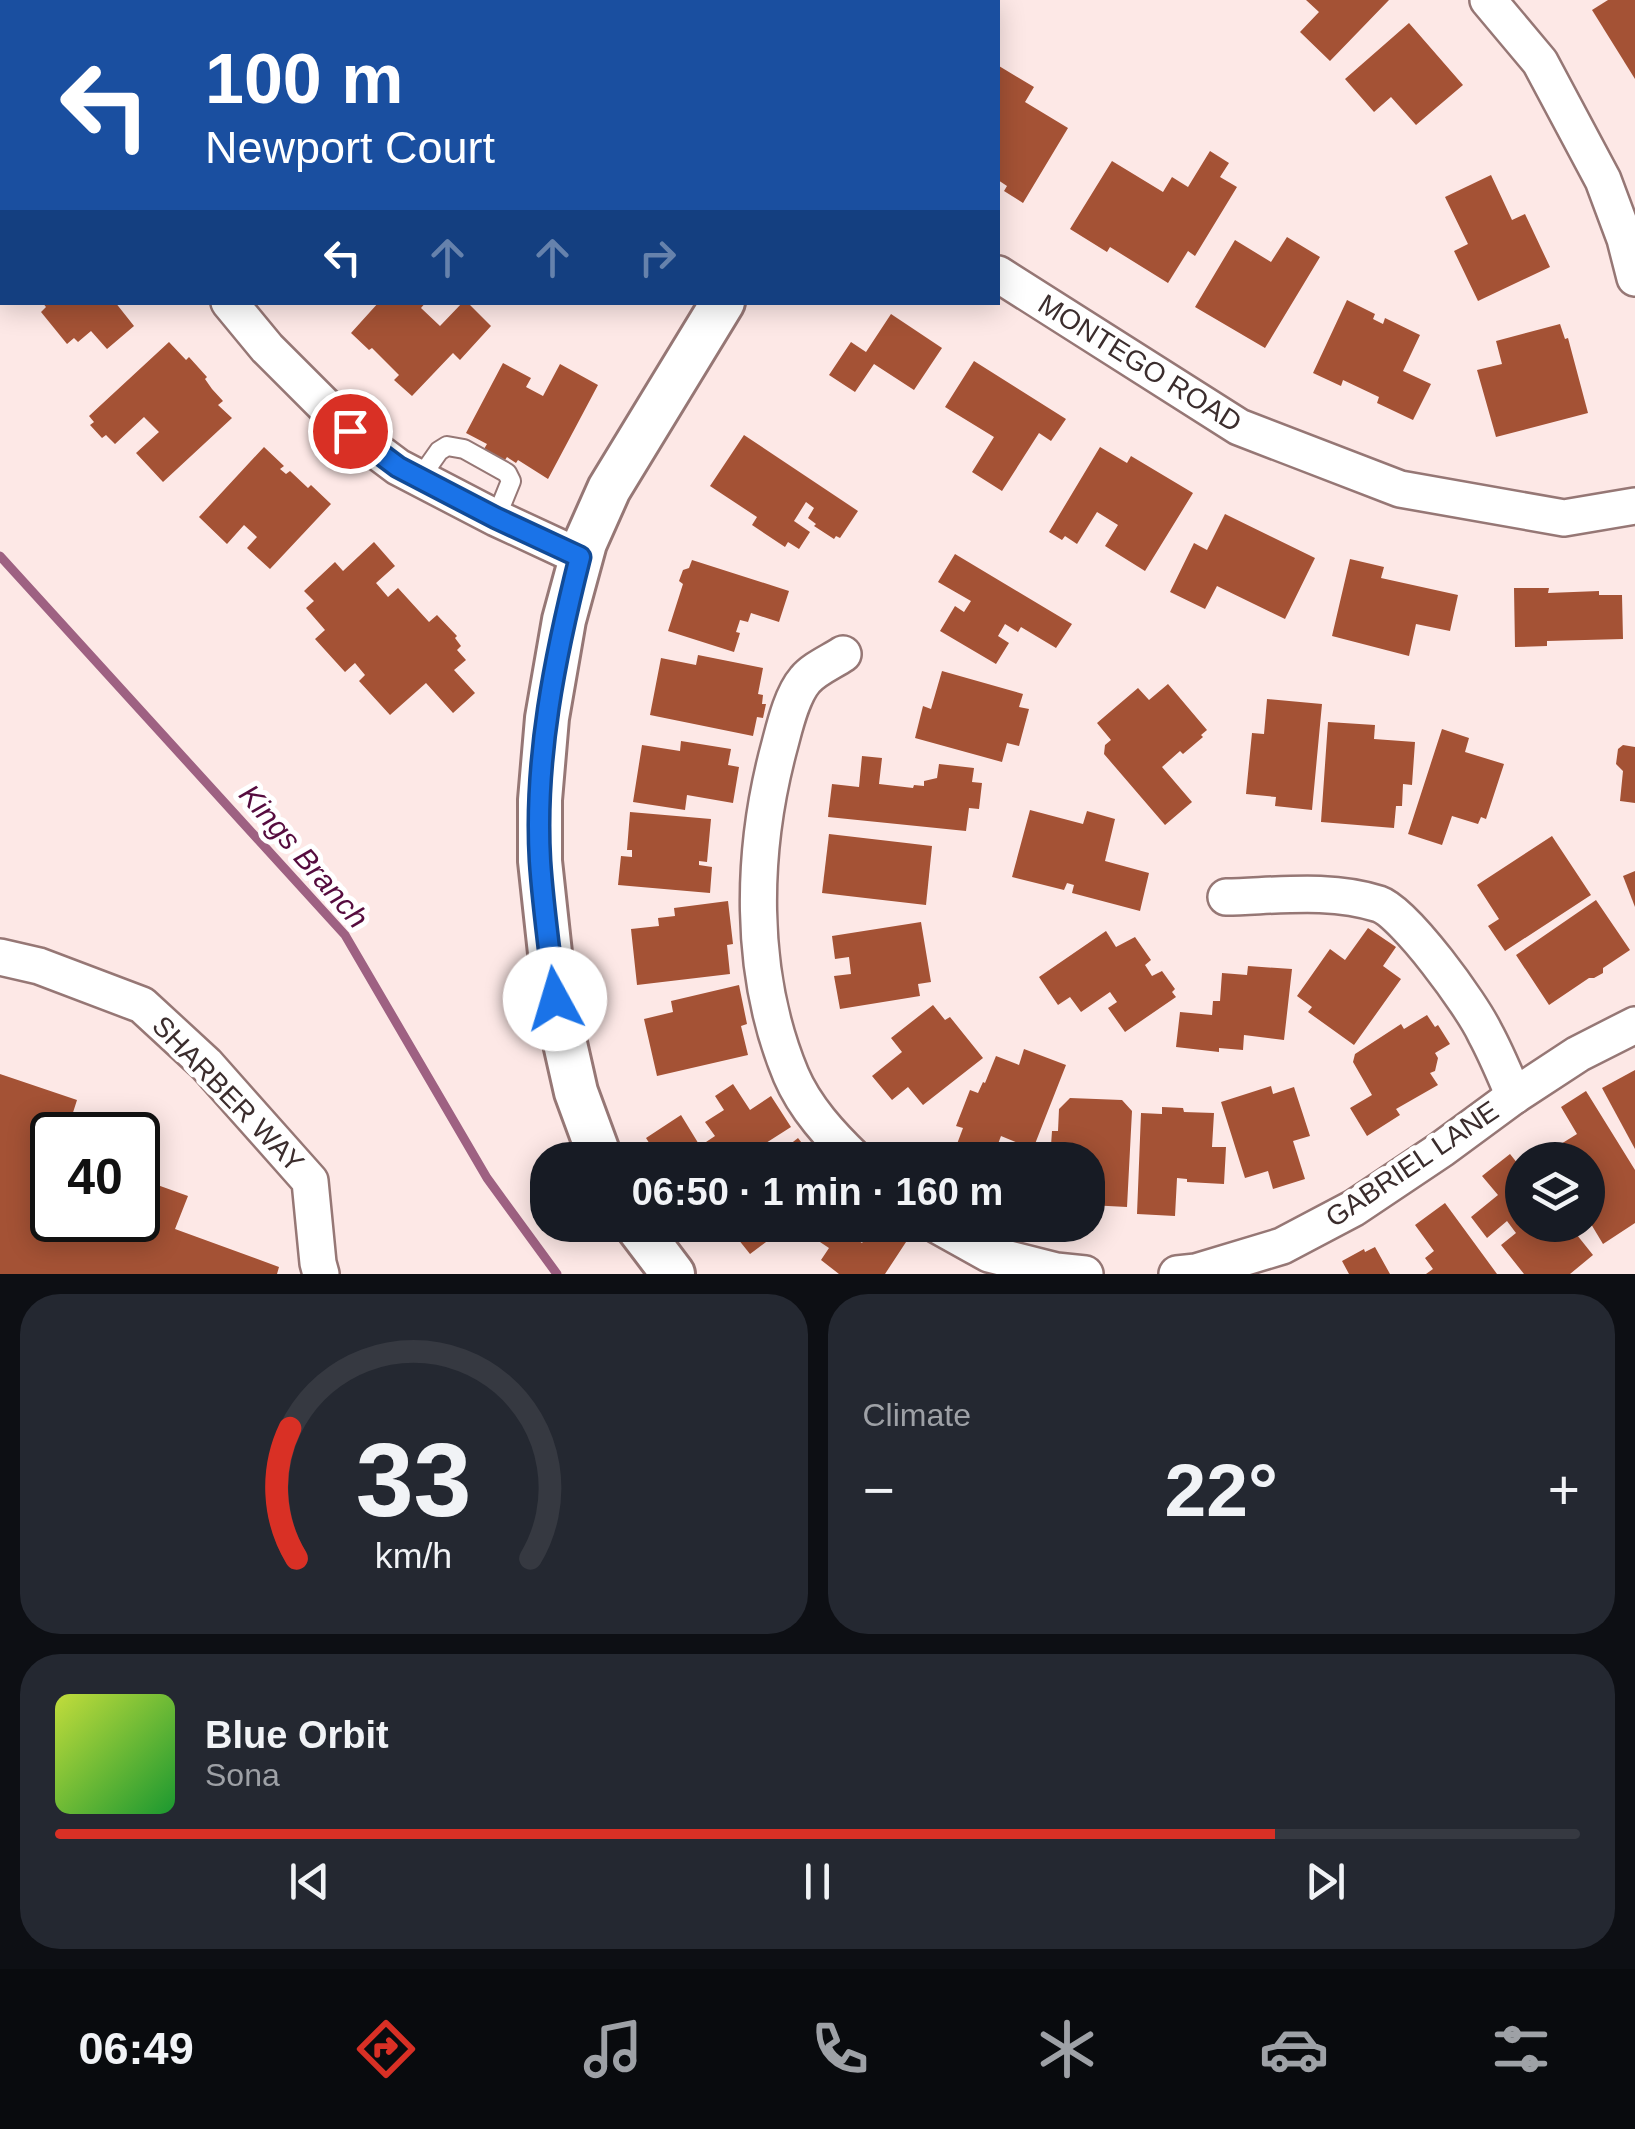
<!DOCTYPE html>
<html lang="en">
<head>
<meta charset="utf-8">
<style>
	body { margin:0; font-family:Arial,sans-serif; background:#242831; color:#f1f3f6; height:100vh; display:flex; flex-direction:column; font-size:38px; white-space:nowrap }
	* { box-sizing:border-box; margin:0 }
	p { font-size:32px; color:#9ea1a6 }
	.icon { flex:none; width:55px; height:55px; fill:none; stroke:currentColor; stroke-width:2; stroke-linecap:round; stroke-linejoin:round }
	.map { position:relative; height:1274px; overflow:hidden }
	.drawer { display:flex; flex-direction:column; gap:20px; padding:20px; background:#0d0f14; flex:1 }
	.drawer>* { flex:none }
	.guide { position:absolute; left:0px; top:0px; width:1000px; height:305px; box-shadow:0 5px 25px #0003; background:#1a4fa0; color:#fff; overflow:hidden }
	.buttons { position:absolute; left:1505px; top:1142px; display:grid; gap:20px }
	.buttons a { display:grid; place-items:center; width:100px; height:100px; border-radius:50%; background:#171b24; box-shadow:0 5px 25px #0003; font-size:50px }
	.speed { position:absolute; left:30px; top:1112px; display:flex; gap:20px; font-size:50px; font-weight:700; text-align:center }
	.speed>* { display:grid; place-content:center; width:130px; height:130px; border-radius:50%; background:#171b24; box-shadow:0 5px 25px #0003; line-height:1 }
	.speed .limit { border:5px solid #111; border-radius:15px; background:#fff; color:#111 }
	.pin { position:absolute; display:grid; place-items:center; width:85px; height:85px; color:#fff; margin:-42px; border:5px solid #fff; border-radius:50%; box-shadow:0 2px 10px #0007 }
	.me { position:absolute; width:110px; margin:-55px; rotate:354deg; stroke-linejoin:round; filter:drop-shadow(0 0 8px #0008) }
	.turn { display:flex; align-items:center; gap:35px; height:210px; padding:0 40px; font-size:45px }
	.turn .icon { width:130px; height:130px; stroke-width:2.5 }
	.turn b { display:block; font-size:70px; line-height:85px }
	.lanes { display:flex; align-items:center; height:95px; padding:0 40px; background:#0003; justify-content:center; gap:50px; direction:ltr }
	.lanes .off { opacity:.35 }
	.big { font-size:75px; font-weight:700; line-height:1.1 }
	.drawer .card { flex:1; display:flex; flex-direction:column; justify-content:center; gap:15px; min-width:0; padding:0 35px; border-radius:40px; background:#242831 }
	.drawer .dial { align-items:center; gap:0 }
	.dial svg { height:260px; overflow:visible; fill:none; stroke:#363941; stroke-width:7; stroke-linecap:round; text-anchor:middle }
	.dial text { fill:#f1f3f6; stroke:none }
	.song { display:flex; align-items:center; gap:30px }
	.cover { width:120px; height:120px; border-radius:15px; background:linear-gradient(135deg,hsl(70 70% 55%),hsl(130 70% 35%)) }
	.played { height:10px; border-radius:5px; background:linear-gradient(90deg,#d93025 80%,#363941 80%) }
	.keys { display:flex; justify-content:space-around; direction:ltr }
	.heat { display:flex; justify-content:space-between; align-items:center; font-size:55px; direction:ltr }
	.drawer .tiles { flex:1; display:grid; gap:20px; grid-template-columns:1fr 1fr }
	.card:last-child { grid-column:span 2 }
	.trip { position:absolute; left:530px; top:1142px; width:575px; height:100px; border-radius:40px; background:#171b24; box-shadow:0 5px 25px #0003; font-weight:700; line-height:100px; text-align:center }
	.tabs { display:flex; height:160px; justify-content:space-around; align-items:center; background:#090b0e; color:#9ea1a6 }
	.tabs .icon { width:70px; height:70px }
	.tabs .on { color:#d93025 }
	.tabs b { font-size:45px; color:#f1f3f6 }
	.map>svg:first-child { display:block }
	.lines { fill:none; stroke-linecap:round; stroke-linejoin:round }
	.stream { stroke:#9e6182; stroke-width:9 }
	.building { fill:#a45235 }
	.service-casing { stroke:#967775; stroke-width:22 }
	.minor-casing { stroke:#967775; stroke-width:40 }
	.tertiary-casing { stroke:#967775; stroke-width:48 }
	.service { stroke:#fff; stroke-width:18 }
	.minor { stroke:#fff; stroke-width:35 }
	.tertiary { stroke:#fff; stroke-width:42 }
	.route-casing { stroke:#114b97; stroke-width:25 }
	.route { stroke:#1a73e8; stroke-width:18 }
	.labels { text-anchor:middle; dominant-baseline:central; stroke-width:10; stroke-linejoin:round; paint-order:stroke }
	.street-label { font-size:28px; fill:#3b2d2d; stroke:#fff }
	.water-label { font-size:30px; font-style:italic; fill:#550b3e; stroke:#fff }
</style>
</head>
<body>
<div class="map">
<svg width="1635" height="1274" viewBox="0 0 1635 1274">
	<rect width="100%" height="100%" fill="#fde8e6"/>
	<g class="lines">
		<!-- stream -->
		<path class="stream" d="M 0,556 L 345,935 L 487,1178 L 557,1274"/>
	</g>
	<!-- building -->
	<g class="building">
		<path d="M 1306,0 L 1389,0 L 1330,61 L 1300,32 L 1319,12 Z"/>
		<path d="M 1608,0 L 1635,0 L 1635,79 L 1592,10 Z"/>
		<path d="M 1409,23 L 1463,85 L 1416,125 L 1391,97 L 1374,112 L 1345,79 Z"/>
		<path d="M 999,66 L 1034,87 L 1025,102 L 1068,128 L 1023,203 L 1004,191 L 1007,186 L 998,180 Z"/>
		<path d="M 1210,151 L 1229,163 L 1220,177 L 1237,187 L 1195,256 L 1188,251 L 1168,283 L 1110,247 L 1107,252 L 1070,229 L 1112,161 L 1163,192 L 1172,177 L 1188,187 Z"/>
		<path d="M 1491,175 L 1512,220 L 1525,214 L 1550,267 L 1478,301 L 1454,251 L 1468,244 L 1445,197 Z"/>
		<path d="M 1287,237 L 1320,257 L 1265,348 L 1195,307 L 1235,240 L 1271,262 Z"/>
		<path d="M 1347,300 L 1375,314 L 1373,319 L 1383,324 L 1385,318 L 1420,335 L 1403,371 L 1431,384 L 1413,420 L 1377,403 L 1379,397 L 1343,380 L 1341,386 L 1313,373 Z"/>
		<path d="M 42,302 L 115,302 L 134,326 L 107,349 L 91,331 L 78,342 L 74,338 L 67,344 L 41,312 L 46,307 Z"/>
		<path d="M 379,302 L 426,302 L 421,308 L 440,326 L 463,302 L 467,302 L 491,326 L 460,360 L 453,353 L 412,396 L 394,380 L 399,375 L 372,348 L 369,350 L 351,333 Z"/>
		<path d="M 891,314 L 942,348 L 914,390 L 874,364 L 855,392 L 829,375 L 851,342 L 866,352 Z"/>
		<path d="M 1560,324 L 1565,339 L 1568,338 L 1588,413 L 1496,437 L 1477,370 L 1502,364 L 1496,341 Z"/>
		<path d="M 169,342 L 186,360 L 189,357 L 207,377 L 205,379 L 212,389 L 223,401 L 218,405 L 232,418 L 163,482 L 136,453 L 159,432 L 144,417 L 115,444 L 106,435 L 102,438 L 90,425 L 94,422 L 89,416 Z"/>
		<path d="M 974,361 L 1066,419 L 1051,441 L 1039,433 L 1002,491 L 972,472 L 994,437 L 945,407 Z"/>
		<path d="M 503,363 L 531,378 L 526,387 L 543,396 L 560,364 L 598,385 L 548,479 L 518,460 L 516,463 L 507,457 L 505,460 L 484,449 L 487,444 L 466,433 Z"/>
		<path d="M 744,435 L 858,511 L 840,538 L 836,536 L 834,539 L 814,526 L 816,524 L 808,518 L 814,508 L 806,502 L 794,521 L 810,532 L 799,549 L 788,542 L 785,547 L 752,525 L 757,517 L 710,486 Z"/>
		<path d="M 264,447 L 284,466 L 280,469 L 286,474 L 290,471 L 308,488 L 311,485 L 331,504 L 270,569 L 247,548 L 257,537 L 244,525 L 227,544 L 199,517 Z"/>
		<path d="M 1100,447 L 1127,463 L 1131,456 L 1193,493 L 1145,571 L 1105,546 L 1118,525 L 1097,512 L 1077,544 L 1065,536 L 1062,540 L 1049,532 Z"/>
		<path d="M 1225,514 L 1315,558 L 1285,619 L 1217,586 L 1205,609 L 1170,592 L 1194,543 L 1207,550 Z"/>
		<path d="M 374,542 L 395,566 L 376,583 L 388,597 L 398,588 L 429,622 L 437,615 L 457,636 L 455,638 L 461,646 L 457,650 L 466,660 L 454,670 L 475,693 L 453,713 L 426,683 L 390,715 L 359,681 L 365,675 L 355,663 L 345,672 L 315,639 L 325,630 L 306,608 L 314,601 L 304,591 L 335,562 L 343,571 Z"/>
		<path d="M 955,554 L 1072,624 L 1056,648 L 1021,627 L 1018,632 L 1005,624 L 998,636 L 1009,643 L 996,664 L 940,631 L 955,606 L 964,612 L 971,601 L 938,582 Z"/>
		<path d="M 1350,559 L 1384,567 L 1381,578 L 1458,595 L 1450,631 L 1416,624 L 1409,656 L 1332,636 Z"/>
		<path d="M 692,560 L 789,591 L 779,622 L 751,613 L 748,622 L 740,620 L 736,632 L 740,633 L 734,652 L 668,631 L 683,584 L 679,581 L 683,570 L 689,568 Z"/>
		<path d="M 1514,588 L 1549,588 L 1548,593 L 1599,591 L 1599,595 L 1622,595 L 1623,639 L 1547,641 L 1547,646 L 1515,647 Z"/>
		<path d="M 698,655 L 763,668 L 758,694 L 763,695 L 762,704 L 766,704 L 763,718 L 757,717 L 753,736 L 650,715 L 661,658 L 696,665 Z"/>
		<path d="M 942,671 L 1023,694 L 1019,707 L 1029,709 L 1019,746 L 1007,743 L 1002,762 L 915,738 L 923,706 L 931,709 Z"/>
		<path d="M 1168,684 L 1207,730 L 1201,735 L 1203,737 L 1183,754 L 1180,751 L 1162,767 L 1192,802 L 1165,825 L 1104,754 L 1105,745 L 1111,740 L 1097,723 L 1138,688 L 1149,700 Z"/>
		<path d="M 1267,699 L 1322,704 L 1312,810 L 1275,806 L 1276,797 L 1246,794 L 1252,733 L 1264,734 Z"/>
		<path d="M 1328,722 L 1375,725 L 1374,739 L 1415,742 L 1412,785 L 1403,784 L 1402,806 L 1396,806 L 1394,828 L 1321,822 Z"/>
		<path d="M 1442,729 L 1469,738 L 1465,752 L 1504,764 L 1486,819 L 1481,817 L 1478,824 L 1452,816 L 1442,845 L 1408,834 Z"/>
		<path d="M 681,741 L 731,749 L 728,765 L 739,767 L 733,803 L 687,795 L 685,810 L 633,802 L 642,745 L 680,751 Z"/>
		<path d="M 1623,745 L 1635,747 L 1635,803 L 1620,801 L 1623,771 L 1616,764 L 1618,749 Z"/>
		<path d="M 862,756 L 882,758 L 879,784 L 913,788 L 914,785 L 924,786 L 924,781 L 937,778 L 939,764 L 974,768 L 972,782 L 982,783 L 979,809 L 969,808 L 966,831 L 828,817 L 832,784 L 859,787 Z"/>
		<path d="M 1030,810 L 1083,824 L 1087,811 L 1115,819 L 1105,861 L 1149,873 L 1140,911 L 1072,893 L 1074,885 L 1067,883 L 1064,890 L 1012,877 Z"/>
		<path d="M 630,812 L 711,819 L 707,862 L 699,861 L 699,865 L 712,867 L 710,893 L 618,885 L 621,856 L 632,857 L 632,850 L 627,850 Z"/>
		<path d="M 829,834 L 932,846 L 926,905 L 822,893 Z"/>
		<path d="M 1552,836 L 1591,895 L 1505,951 L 1488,926 L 1499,919 L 1477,885 Z"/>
		<path d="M 1635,871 L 1635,907 L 1623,876 Z"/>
		<path d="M 1596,900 L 1630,950 L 1603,968 L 1603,973 L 1594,978 L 1589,978 L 1549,1005 L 1516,955 Z"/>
		<path d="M 728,901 L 733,944 L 727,945 L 730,974 L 637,985 L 631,929 L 659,926 L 658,918 L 675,916 L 674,908 Z"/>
		<path d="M 921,922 L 931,982 L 918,984 L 920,996 L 840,1009 L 834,976 L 851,974 L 849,957 L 835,959 L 832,936 Z"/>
		<path d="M 1368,928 L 1396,947 L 1383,966 L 1401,979 L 1354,1045 L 1308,1012 L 1312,1007 L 1297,996 L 1330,949 L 1345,960 Z"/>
		<path d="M 1106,931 L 1116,947 L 1135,937 L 1151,960 L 1145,965 L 1152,976 L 1162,971 L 1175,989 L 1172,992 L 1176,997 L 1125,1032 L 1108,1008 L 1117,1002 L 1110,992 L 1081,1012 L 1070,997 L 1058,1005 L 1039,977 Z"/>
		<path d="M 1248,966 L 1292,969 L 1284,1040 L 1244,1035 L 1243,1050 L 1219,1048 L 1219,1052 L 1176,1047 L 1180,1012 L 1212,1015 L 1213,1001 L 1220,1001 L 1222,973 L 1247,975 Z"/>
		<path d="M 739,985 L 747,1024 L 741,1026 L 748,1055 L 657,1076 L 644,1019 L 673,1012 L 671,1001 Z"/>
		<path d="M 933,1005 L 945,1020 L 950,1017 L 983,1058 L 923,1105 L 908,1087 L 892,1100 L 872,1076 L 902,1052 L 891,1038 Z"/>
		<path d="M 1427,1015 L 1435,1027 L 1438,1025 L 1450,1044 L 1435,1053 L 1438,1058 L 1435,1071 L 1430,1073 L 1438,1085 L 1396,1109 L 1400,1115 L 1367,1136 L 1350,1108 L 1372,1095 L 1353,1062 L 1355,1054 L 1401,1024 L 1404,1029 Z"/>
		<path d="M 1024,1049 L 1066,1065 L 1033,1149 L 1001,1136 L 992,1160 L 974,1157 L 973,1160 L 954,1152 L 963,1128 L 956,1126 L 970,1090 L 978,1093 L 983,1082 L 985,1083 L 996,1056 L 1019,1065 Z"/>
		<path d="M 1635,1070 L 1635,1149 L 1602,1088 Z"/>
		<path d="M 0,1074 L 77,1100 L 69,1125 L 84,1135 L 52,1135 L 52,1220 L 138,1220 L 138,1178 L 188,1196 L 175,1229 L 279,1267 L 277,1274 L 0,1274 Z"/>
		<path d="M 733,1084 L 750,1110 L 771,1096 L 791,1127 L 739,1160 L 660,1160 L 646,1138 L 681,1115 L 700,1146 L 715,1136 L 705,1122 L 724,1110 L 715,1096 Z"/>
		<path d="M 1271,1086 L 1273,1094 L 1294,1087 L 1310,1136 L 1293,1141 L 1305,1179 L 1273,1189 L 1268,1171 L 1245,1178 L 1221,1102 Z"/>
		<path d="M 1586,1091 L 1635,1170 L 1635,1223 L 1603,1244 L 1588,1219 L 1588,1160 L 1535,1160 L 1577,1134 L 1561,1107 Z"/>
		<path d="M 1070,1098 L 1122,1100 L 1132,1111 L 1127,1207 L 1089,1205 L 1090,1173 L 1088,1173 L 1088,1160 L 1050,1160 L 1052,1131 L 1058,1131 L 1059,1109 Z"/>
		<path d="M 1162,1107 L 1183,1108 L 1184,1112 L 1214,1113 L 1212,1147 L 1226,1147 L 1224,1184 L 1187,1182 L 1187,1179 L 1177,1178 L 1175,1216 L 1137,1214 L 1141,1113 L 1162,1114 Z"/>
		<path d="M 798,1138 L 815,1160 L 770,1160 Z"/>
		<path d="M 1510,1154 L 1522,1169 L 1522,1225 L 1569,1225 L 1593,1255 L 1570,1274 L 1524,1274 L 1501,1245 L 1516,1233 L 1507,1221 L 1487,1238 L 1471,1217 L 1498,1195 L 1482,1176 Z"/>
		<path d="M 1445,1203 L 1497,1274 L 1426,1274 L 1433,1269 L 1425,1258 L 1434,1251 L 1415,1225 Z"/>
		<path d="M 718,1225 L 789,1225 L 750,1254 L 730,1229 L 727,1231 L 721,1229 Z"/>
		<path d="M 822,1225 L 835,1225 L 862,1243 L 875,1225 L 885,1225 L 908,1239 L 885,1274 L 839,1274 L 821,1260 L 829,1248 L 814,1238 Z"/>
		<path d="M 1375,1247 L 1390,1274 L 1349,1274 L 1342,1261 L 1364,1249 L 1365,1252 Z"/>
	</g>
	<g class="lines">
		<defs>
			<path id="service" d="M 420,478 L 439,451 L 447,446 L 464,449 L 507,473 L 511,481 L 496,518"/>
			<g id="minor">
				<path d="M 648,0 L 649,2"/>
				<path d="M 1488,0 L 1540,62 L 1603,180 L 1625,239 L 1635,278"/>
				<path d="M 0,8 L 2,12"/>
				<path d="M 998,274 L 1239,427 L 1400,489 L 1564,518 L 1635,506"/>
				<path d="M 229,302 L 267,348 L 350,431 L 398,467 L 496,518 L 580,557"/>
				<path d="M 843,654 C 831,662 814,669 805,680 C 792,695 785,725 780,744 C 751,850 748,972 791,1075 C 805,1108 831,1136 856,1160"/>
				<path d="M 1226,897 C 1275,896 1331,888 1379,904 C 1405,913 1472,1005 1485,1033 C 1496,1053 1505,1075 1514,1096"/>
				<path d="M 0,957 L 39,966 L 142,1005 L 206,1064 L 310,1181 L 318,1263 L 321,1274"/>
				<path d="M 937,1225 L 989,1254 L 1056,1271 L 1085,1274"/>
				<path d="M 1177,1274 L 1196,1272 L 1282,1246 L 1354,1208 L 1442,1149 L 1514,1096 L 1578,1054 L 1635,1025"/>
			</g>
			<g id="tertiary">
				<path d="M 911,2 L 913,0"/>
				<path d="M 601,1160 L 576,1092 L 555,999 L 540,861 L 540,800 L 547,718 L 564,620 L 585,543 L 609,489 L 723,302"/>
				<path d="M 636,1225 L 673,1274"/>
			</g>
		</defs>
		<!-- service casing -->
		<use href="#service" class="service-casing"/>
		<!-- minor casing -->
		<use href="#minor" class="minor-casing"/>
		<!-- tertiary casing -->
		<use href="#tertiary" class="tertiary-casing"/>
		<!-- service -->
		<use href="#service" class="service"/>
		<!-- minor -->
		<use href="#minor" class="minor"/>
		<!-- tertiary -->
		<use href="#tertiary" class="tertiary"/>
	</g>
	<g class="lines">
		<defs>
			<path id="route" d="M 350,431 L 398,467 L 496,518 L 580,557 C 555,656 534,759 540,861 C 543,907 550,954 555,999"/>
		</defs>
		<!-- route casing -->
		<use href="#route" class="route-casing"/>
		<!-- route -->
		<use href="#route" class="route"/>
	</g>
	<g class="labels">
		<!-- street labels -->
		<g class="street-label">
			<text transform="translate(1140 363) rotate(32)">MONTEGO ROAD</text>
			<text transform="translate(228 1094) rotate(46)">SHARBER WAY</text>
			<text transform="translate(1412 1164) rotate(-34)">GABRIEL LANE</text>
		</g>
		<!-- water labels -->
		<g class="water-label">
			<text transform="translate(304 856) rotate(49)">Kings Branch</text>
		</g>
	</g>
</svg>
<div class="buttons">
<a><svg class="icon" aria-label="layers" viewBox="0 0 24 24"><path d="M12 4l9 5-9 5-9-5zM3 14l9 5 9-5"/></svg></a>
</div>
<div class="speed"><div class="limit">40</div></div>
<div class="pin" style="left:350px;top:431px;background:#d93025"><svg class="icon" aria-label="arrive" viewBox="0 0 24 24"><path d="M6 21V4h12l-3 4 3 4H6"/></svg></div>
<svg class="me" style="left:555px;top:999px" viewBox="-20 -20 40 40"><circle r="19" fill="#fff"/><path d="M0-13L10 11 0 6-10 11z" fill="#1a73e8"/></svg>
<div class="trip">06:50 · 1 min · 160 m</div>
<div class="guide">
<div class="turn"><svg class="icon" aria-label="left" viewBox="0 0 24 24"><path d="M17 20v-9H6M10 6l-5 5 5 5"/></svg><div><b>100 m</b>Newport Court</div></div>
<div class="lanes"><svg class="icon" aria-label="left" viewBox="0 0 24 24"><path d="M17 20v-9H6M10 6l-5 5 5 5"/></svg><svg class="icon off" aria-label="ahead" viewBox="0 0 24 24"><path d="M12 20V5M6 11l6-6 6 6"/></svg><svg class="icon off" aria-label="ahead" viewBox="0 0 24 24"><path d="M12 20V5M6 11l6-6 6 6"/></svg><svg class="icon off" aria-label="right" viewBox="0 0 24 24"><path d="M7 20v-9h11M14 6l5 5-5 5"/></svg></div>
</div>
</div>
<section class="drawer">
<div class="tiles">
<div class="card dial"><svg viewBox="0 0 100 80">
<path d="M14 69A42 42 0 1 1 86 69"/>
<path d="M14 69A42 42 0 0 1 12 29" stroke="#d93025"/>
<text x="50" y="56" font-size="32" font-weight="700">33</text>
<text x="50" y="72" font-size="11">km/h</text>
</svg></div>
<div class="card"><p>Climate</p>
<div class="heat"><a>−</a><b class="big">22°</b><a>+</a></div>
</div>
<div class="card">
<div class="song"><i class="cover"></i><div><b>Blue Orbit</b><p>Sona</p></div></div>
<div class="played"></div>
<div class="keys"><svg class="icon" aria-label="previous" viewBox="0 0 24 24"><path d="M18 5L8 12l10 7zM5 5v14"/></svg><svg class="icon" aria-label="pause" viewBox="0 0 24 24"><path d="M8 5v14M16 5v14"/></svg><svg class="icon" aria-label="next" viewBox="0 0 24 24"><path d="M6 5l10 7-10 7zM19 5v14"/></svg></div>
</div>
</div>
</section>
<nav class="tabs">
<b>06:49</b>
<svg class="icon on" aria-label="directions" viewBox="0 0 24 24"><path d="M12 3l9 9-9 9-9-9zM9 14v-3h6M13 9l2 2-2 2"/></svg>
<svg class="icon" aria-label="music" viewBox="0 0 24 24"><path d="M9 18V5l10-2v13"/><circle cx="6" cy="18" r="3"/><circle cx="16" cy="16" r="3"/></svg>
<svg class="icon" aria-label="phone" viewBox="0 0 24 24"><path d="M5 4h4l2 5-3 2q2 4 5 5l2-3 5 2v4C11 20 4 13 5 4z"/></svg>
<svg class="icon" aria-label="climate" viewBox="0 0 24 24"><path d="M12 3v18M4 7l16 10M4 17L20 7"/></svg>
<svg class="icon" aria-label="car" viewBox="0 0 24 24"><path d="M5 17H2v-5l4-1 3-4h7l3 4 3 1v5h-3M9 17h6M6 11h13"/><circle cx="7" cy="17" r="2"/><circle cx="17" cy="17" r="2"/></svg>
<svg class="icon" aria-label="filters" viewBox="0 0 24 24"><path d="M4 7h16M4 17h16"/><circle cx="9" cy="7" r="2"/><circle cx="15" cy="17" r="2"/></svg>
</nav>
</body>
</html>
